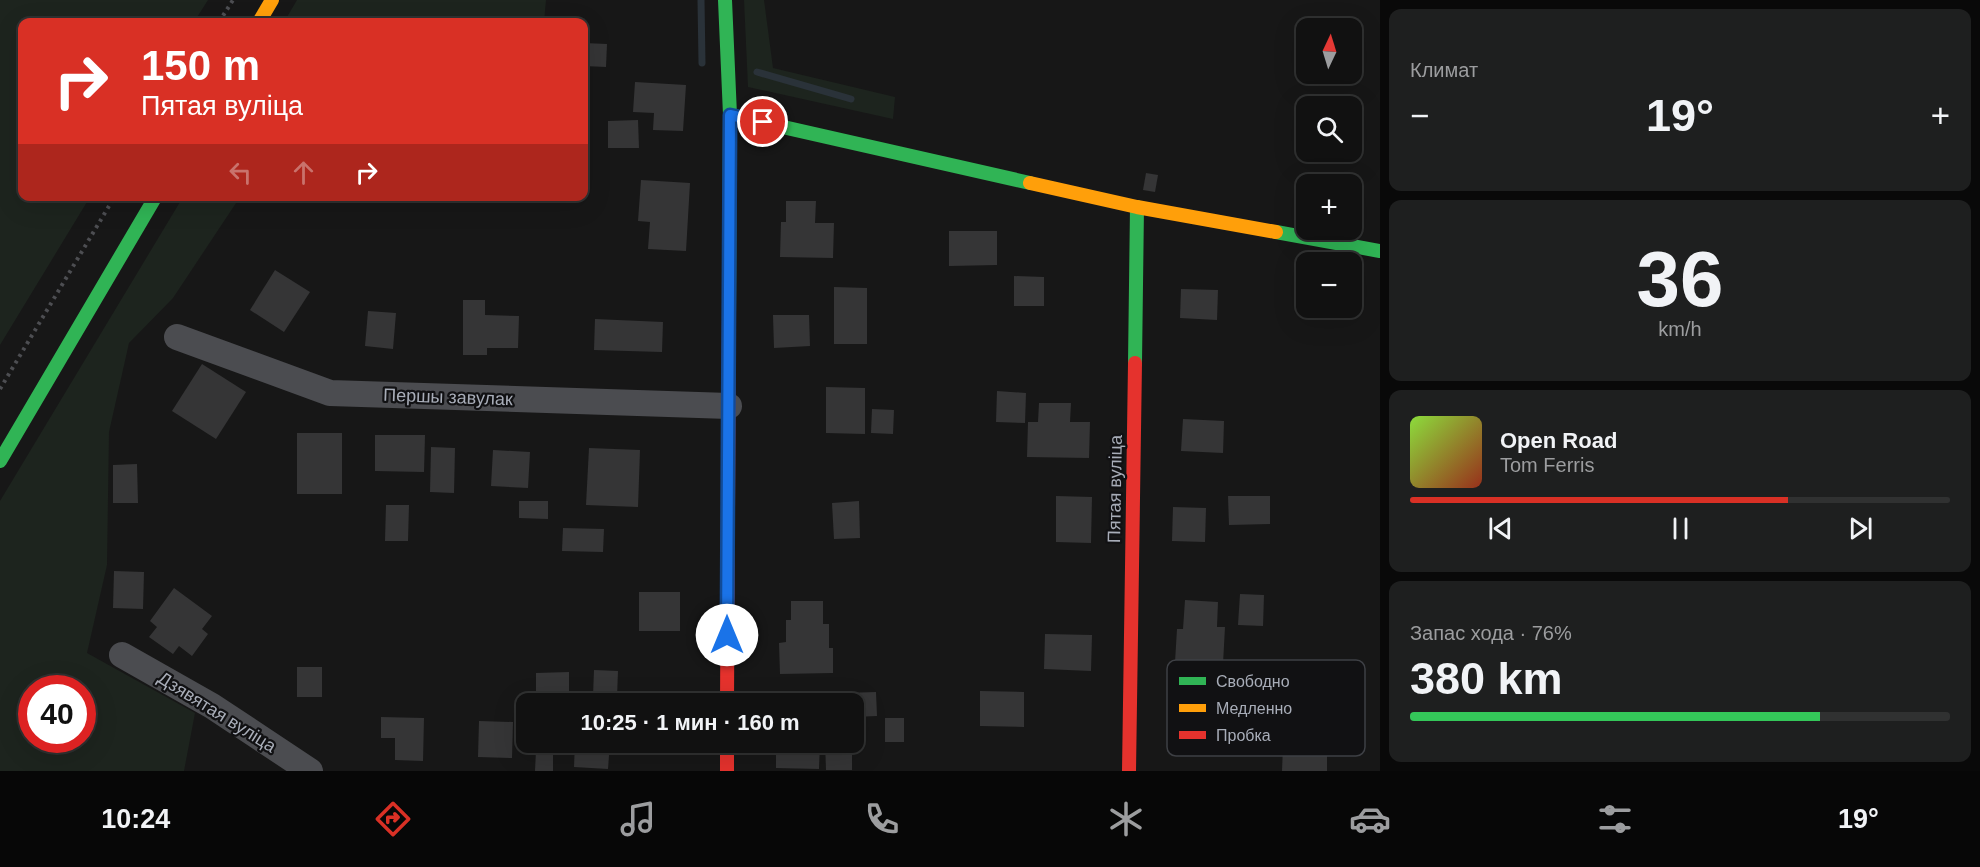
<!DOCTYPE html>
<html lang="ru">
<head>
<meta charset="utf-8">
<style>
	body { margin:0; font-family:Arial,sans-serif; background:#1e1f1f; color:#f1f3f6; height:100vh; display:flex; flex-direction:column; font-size:22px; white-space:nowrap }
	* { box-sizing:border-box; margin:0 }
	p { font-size:20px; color:#9c9d9f }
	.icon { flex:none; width:33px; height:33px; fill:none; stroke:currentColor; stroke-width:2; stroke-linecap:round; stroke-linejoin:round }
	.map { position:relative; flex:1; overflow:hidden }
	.side { display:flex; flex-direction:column; gap:9px; padding:9px; background:#090909; width:600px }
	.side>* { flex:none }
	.banner { position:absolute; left:18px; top:18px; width:570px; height:183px; border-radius:12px; box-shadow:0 6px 24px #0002,0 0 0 2px #303131; background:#d93025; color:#fff; overflow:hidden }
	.needle { width:39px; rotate:4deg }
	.tools { position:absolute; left:1296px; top:18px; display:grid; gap:12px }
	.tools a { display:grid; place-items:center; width:66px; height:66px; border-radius:12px; background:#111; box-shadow:0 6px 24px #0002,0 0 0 2px #303131; font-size:30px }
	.speed { position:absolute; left:18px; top:675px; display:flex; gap:12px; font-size:30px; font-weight:700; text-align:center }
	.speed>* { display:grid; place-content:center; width:78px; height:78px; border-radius:50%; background:#111; box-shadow:0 6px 24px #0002,0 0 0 2px #303131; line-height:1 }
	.speed .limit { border:9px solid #d22; background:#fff; color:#111 }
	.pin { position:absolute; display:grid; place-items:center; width:51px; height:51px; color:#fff; margin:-26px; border:3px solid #fff; border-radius:50%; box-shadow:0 2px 6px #0007 }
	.me { position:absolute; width:66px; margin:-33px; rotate:0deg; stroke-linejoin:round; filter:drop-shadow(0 0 4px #0008) }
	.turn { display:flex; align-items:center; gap:21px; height:126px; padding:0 24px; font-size:27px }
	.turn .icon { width:78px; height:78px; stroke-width:2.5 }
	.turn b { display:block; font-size:42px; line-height:51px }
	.lanes { display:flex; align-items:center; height:57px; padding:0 24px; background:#0003; justify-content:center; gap:30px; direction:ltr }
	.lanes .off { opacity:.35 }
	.big { font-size:45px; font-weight:700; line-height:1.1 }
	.side .card { flex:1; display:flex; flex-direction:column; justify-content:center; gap:9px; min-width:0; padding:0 21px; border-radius:12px; background:#1e1f1f }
	.side .dial { align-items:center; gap:0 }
	.dial b { font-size:78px; line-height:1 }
	.song { display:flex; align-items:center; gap:18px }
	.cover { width:72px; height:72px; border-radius:9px; background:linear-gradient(135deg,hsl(90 70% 55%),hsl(10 70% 35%)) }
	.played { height:6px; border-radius:3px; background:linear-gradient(90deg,#d93025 70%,#303131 70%) }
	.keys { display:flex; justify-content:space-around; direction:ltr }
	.heat { display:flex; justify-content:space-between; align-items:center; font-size:33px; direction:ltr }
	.charge { height:9px; border-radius:4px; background:linear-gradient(90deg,#34c759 76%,#303131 0) }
	.trip { position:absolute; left:516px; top:693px; width:348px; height:60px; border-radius:12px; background:#111; box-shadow:0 6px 24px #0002,0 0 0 2px #303131; font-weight:700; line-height:60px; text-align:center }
	.tabs { display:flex; height:96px; justify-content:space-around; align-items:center; background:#070707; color:#9c9d9f }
	.tabs .icon { width:42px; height:42px }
	.tabs .selected { color:#d93025 }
	.tabs b { font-size:27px; color:#f1f3f6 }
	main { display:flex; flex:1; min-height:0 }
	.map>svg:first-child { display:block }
	.green { fill:#1d241e; fill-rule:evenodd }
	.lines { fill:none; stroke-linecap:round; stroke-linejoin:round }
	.stream { stroke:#2a3239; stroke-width:7 }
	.building { fill:#353536 }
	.path { stroke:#4d4e52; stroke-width:4; stroke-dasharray:3 4.5; stroke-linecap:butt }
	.street { stroke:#4b4c50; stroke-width:26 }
	.fast { stroke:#30b455; stroke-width:14 }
	.slow { stroke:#ff9f0a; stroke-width:14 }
	.jam { stroke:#e5322d; stroke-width:14 }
	.route-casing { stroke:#114b97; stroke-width:15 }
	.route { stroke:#1a73e8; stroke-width:10 }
	.labels { text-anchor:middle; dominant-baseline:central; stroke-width:4.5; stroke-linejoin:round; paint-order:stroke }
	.street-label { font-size:18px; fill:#a8adb8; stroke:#111113 }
	.key { fill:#111113; stroke:#3e4045; stroke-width:1.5 }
	.key-label { font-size:16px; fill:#a8adb8 }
</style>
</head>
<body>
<main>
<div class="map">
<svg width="1380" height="771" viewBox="0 0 1380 771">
	<rect width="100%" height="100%" fill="#171717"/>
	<!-- green -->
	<g class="green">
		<path d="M 0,0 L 208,0 L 194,22 L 22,22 L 22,196 L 90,197 L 0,345 Z"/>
		<path d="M 297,0 L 546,0 L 544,22 L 284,22 Z"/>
		<path d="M 744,0 L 764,0 L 773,68 L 895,97 L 893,119 L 748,87 Z"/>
		<path d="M 183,197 L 240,197 L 173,298 L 129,343 L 109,432 L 107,565 L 87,653 L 195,713 L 184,771 L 0,771 L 0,501 ZM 32,688 L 82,688 L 82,740 L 32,740 Z"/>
	</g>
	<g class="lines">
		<!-- stream -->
		<g class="stream">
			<path d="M 701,0 L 702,63"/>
			<path d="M 757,72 L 851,99"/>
		</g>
	</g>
	<!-- building -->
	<g class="building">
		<path d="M 584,43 L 607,44 L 606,67 L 584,66 Z"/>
		<path d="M 635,82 L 686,85 L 683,131 L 653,130 L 654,113 L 633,112 Z"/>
		<path d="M 638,120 L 639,148 L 608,148 L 608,121 Z"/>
		<path d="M 1146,173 L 1158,175 L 1155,192 L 1143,190 Z"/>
		<path d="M 641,180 L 690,183 L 686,251 L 648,249 L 650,222 L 638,221 Z"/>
		<path d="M 786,201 L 816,201 L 815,223 L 834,223 L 833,258 L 780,257 L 781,222 L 786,222 Z"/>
		<path d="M 949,231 L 997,231 L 997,265 L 949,266 Z"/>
		<path d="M 275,270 L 310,292 L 284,332 L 250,310 Z"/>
		<path d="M 1014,276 L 1044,277 L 1044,306 L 1014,306 Z"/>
		<path d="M 834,287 L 867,288 L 867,344 L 834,344 Z"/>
		<path d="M 1181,289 L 1218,290 L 1217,320 L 1180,318 Z"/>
		<path d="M 463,300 L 485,300 L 485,315 L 519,316 L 518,348 L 487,348 L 487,355 L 463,355 Z"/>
		<path d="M 368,311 L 396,313 L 393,349 L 365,346 Z"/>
		<path d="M 773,315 L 809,315 L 810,346 L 774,348 Z"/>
		<path d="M 595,319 L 663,322 L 662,352 L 594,350 Z"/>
		<path d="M 202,364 L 246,392 L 216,439 L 172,411 Z"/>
		<path d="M 826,387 L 865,388 L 865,434 L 826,433 Z"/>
		<path d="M 997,391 L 1026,393 L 1025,423 L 996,422 Z"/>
		<path d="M 1039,403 L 1071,403 L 1070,422 L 1090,422 L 1089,458 L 1027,457 L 1028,422 L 1038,422 Z"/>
		<path d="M 872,409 L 894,410 L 893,434 L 871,433 Z"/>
		<path d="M 1183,419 L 1224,421 L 1223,453 L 1181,451 Z"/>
		<rect x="297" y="433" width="45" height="61"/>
		<path d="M 375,435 L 425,435 L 424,472 L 375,471 Z"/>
		<path d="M 431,447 L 455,448 L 454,493 L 430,492 Z"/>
		<path d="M 589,448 L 640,450 L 638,507 L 586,505 Z"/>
		<path d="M 493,450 L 530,452 L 528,488 L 491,486 Z"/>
		<path d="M 137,464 L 138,503 L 113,503 L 113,465 Z"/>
		<path d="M 1056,496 L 1092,497 L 1091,543 L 1056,542 Z"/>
		<path d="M 1228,496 L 1270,496 L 1270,524 L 1229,525 Z"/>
		<path d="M 519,501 L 548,501 L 548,519 L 519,518 Z"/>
		<path d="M 859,501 L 860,538 L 834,539 L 832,503 Z"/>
		<path d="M 386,505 L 409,505 L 408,541 L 385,541 Z"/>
		<path d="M 1173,507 L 1206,508 L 1205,542 L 1172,541 Z"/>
		<path d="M 563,528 L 604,529 L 603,552 L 562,551 Z"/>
		<path d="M 114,571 L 144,572 L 143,609 L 113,608 Z"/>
		<path d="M 174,588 L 212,616 L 202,629 L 208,634 L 192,656 L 179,646 L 173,654 L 149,637 L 157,627 L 150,621 Z"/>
		<rect x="639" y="592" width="41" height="39"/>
		<path d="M 1240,594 L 1264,595 L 1263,626 L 1238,625 Z"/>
		<path d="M 1185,600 L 1218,602 L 1217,627 L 1225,627 L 1223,664 L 1175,662 L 1177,629 L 1183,629 Z"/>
		<path d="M 791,601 L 823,601 L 823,624 L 829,624 L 829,648 L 833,648 L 833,673 L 780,674 L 779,643 L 786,642 L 786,620 L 791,620 Z"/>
		<path d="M 1045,634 L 1092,635 L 1091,671 L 1044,669 Z"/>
		<rect x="297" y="667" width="25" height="30"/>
		<path d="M 594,670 L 618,671 L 617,697 L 593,696 Z"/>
		<path d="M 569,672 L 569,697 L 548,697 L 548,693 L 536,693 L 536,673 Z"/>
		<path d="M 980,691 L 1024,692 L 1024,727 L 980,726 Z"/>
		<rect x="768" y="692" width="49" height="12"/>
		<path d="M 876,692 L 877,716 L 854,717 L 854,704 L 845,704 L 844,693 Z"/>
		<path d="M 381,717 L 424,718 L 423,761 L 395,760 L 395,738 L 381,738 Z"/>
		<rect x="885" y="718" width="19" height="24"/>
		<path d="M 479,721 L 513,722 L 512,758 L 478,757 Z"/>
		<path d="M 575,742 L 610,742 L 608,769 L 574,767 Z"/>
		<path d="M 776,742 L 820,742 L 819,769 L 776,768 Z"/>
		<path d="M 825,742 L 852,742 L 852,770 L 826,770 Z"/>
		<path d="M 1283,746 L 1327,747 L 1327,771 L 1282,771 Z"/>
		<path d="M 536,750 L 553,751 L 553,771 L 535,771 Z"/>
	</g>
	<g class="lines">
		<!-- path -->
		<g class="path">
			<path d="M 219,22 L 233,0"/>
			<path d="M 0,389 L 115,196"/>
		</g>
		<!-- street -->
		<g class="street">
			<path d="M 177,337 L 330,393 L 729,406"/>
			<path d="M 122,655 L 212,706 L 310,771"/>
		</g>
		<!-- fast -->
		<g class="fast">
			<path d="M 725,0 L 730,115 L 729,317"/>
			<path d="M 730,115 L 1030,183"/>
			<path d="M 1276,232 L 1380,251"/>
			<path d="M 1135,363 L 1137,207"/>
			<path d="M 0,461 L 156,196"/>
		</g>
		<!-- slow -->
		<g class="slow">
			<path d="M 259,22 L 272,0"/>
			<path d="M 1030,183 L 1137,207 L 1276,232"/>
		</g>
		<!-- jam -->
		<g class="jam">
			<path d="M 727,704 L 729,317"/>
			<path d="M 727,742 L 727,771"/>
			<path d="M 1129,771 L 1135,363"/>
		</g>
	</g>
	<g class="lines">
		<defs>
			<path id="route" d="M 727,635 L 730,115 L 763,122"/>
		</defs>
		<!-- route casing -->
		<use href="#route" class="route-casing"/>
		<!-- route -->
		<use href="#route" class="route"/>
	</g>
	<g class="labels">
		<!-- street labels -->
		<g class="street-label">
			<text transform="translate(448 397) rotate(2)">Першы завулак</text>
			<text transform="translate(1115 489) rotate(-89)">Пятая вуліца</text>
			<text transform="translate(217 712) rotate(32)">Дзявятая вуліца</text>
		</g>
	</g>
	<!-- legend -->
	<rect x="1167" y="660" width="198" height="96" rx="9" class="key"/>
	<rect x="1179" y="677" width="27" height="8" fill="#30b455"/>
	<rect x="1179" y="704" width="27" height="8" fill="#ff9f0a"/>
	<rect x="1179" y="731" width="27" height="8" fill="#e5322d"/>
	<g class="key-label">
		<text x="1216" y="687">Свободно</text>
		<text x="1216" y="714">Медленно</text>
		<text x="1216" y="741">Пробка</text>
	</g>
</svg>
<div class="tools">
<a><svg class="needle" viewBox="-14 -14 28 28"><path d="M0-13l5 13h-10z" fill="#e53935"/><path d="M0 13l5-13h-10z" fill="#9c9d9f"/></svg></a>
<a><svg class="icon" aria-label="search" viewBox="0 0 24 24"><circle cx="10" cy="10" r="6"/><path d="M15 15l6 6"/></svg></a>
<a>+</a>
<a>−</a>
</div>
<div class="speed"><div class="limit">40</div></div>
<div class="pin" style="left:763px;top:122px;background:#d93025"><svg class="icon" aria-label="arrive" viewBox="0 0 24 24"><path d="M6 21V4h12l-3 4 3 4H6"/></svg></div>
<svg class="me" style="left:727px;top:635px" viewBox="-20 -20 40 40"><circle r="19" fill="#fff"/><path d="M0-13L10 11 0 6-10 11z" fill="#1a73e8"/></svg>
<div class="trip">10:25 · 1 мин · 160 m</div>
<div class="banner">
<div class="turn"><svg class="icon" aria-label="right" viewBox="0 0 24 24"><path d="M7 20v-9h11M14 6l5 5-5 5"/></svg><div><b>150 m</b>Пятая вуліца</div></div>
<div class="lanes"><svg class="icon off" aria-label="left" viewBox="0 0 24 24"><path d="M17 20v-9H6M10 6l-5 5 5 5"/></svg><svg class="icon off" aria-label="ahead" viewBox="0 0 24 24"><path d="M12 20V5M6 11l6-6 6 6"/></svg><svg class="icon" aria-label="right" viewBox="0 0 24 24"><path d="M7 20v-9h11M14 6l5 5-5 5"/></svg></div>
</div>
</div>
<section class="side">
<div class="card"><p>Климат</p>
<div class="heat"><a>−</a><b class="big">19°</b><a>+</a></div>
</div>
<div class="card dial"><b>36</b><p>km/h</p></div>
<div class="card">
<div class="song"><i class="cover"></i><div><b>Open Road</b><p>Tom Ferris</p></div></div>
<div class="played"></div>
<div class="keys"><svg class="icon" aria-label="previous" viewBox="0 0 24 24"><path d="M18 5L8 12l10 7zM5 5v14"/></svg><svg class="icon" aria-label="pause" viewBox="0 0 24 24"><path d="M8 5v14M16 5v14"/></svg><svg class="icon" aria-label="next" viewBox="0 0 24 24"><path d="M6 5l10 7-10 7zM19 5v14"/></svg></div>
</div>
<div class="card"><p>Запас хода · 76%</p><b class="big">380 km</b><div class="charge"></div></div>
</section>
</main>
<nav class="tabs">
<b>10:24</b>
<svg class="icon selected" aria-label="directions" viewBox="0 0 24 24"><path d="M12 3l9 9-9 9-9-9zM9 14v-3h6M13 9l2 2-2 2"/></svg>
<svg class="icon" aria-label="music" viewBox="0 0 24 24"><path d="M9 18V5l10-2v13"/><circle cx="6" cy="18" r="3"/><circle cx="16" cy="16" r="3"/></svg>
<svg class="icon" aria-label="phone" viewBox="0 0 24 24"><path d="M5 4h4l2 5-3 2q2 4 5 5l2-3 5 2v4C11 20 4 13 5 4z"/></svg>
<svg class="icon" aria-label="climate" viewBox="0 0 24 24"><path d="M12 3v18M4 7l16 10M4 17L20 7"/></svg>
<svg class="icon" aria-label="car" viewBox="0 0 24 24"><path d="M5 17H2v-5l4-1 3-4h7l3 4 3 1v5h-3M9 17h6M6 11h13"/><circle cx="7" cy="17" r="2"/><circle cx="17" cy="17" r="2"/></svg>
<svg class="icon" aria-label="filters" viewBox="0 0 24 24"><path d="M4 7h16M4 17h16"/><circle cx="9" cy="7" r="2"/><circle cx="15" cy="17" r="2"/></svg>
<b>19°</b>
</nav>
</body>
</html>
